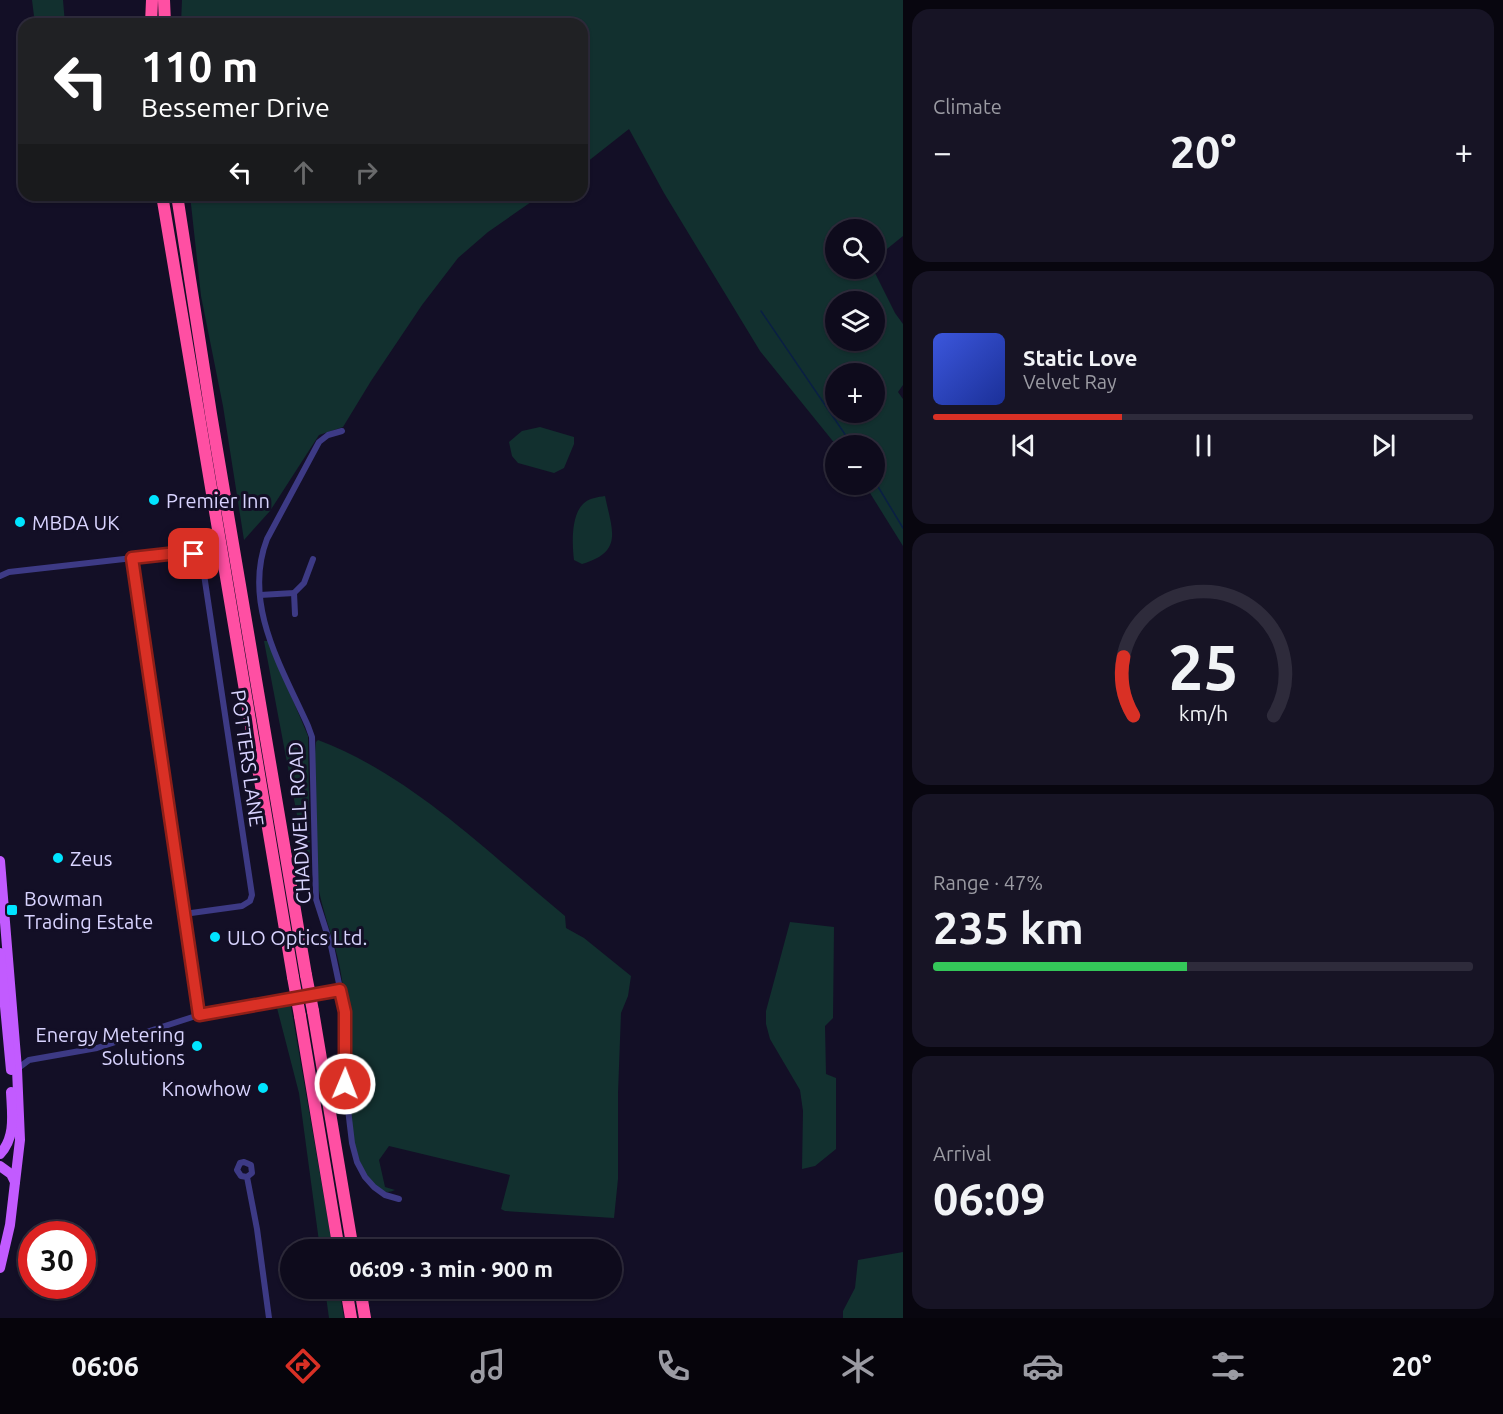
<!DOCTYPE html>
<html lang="en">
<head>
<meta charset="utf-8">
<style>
	body { margin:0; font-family:Ubuntu,sans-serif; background:#171425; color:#f1f3f6; height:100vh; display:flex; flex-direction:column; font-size:22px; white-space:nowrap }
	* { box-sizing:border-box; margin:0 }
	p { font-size:20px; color:#9b9ba3 }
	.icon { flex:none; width:33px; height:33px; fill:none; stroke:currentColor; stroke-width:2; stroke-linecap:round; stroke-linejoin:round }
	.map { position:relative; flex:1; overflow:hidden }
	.details { display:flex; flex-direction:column; gap:9px; padding:9px; background:#08060f; width:600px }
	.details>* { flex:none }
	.guide { position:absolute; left:18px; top:18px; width:570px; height:183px; border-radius:18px; box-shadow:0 2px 4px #0004,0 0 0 2px #2e2b3b; background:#202124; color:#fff; overflow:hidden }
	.fabs { position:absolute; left:825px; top:219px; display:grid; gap:12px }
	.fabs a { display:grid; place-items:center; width:60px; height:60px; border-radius:50%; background:#0e0b1c; box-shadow:0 2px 4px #0004,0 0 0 2px #2e2b3b; font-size:30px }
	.speed { position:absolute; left:18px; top:1221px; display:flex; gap:12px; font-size:30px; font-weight:700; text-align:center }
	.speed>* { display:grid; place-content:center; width:78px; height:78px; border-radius:50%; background:#0e0b1c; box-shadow:0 2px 4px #0004,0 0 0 2px #2e2b3b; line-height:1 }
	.speed .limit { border:9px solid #d22; background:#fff; color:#111 }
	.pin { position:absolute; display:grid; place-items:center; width:51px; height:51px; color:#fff; margin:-26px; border-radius:12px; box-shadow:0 3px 9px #0006 }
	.me { position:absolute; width:66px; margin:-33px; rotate:1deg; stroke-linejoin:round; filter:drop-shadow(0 0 4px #0008) }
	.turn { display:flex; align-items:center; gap:21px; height:126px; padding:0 24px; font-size:27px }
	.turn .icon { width:78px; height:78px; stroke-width:2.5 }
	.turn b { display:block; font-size:42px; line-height:51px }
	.lanes { display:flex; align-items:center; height:57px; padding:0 24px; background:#0003; justify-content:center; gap:30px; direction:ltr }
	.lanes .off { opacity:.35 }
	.big { font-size:45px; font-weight:600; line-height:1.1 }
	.details .widget { flex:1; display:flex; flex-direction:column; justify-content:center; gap:9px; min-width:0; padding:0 21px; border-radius:18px; background:#171425 }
	.details .dial { align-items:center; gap:0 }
	.dial svg { height:156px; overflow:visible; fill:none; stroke:#2e2b3b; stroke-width:7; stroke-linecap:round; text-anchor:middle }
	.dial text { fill:#f1f3f6; stroke:none }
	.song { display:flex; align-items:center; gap:18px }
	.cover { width:72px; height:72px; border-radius:9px; background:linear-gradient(135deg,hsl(230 70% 55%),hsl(230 70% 35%)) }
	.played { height:6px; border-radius:3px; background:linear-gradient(90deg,#d93025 35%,#2e2b3b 35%) }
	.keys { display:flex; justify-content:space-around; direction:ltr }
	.heat { display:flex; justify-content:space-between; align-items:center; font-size:33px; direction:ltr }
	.charge { height:9px; border-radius:4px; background:linear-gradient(90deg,#34c759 47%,#2e2b3b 0) }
	.trip { position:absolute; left:280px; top:1239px; width:342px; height:60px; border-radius:30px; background:#0e0b1c; box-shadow:0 2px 4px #0004,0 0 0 2px #2e2b3b; font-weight:600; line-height:60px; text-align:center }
	.dock { display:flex; height:96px; justify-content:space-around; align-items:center; background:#06040b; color:#9b9ba3 }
	.dock .icon { width:42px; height:42px }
	.dock .current { color:#d93025 }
	.dock b { font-size:27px; color:#f1f3f6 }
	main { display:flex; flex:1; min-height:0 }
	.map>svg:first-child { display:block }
	.green { fill:#12302f; fill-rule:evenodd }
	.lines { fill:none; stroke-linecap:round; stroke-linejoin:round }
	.stream { stroke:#0a1f44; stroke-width:1.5 }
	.minor { stroke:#3d3a85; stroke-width:6 }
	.primary { stroke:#c25bff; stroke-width:10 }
	.motorway { stroke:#ff4fa3; stroke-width:12 }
	.motorway-bridge { stroke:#ff4fa3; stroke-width:12 }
	.route-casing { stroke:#8d1f18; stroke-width:15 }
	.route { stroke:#d93025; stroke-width:10 }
	.poi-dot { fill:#00e5ff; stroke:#130f26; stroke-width:2 }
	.labels { text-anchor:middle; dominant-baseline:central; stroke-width:6; stroke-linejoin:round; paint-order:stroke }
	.poi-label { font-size:20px; fill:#d9d4ff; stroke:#130f26; text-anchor:start }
	.street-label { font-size:20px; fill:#d9d4ff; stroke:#130f26 }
</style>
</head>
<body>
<main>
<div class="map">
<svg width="903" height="1318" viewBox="0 0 903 1318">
	<rect width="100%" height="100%" fill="#130f26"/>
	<!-- green -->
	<g class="green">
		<path d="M 32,0 L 63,0 L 65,24 L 35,24 Z"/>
		<path d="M 182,0 L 903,0 L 903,236 L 882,253 L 875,241 L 874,230 L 868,229 L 861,219 L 842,229 L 836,230 L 835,233 L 824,240 L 835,251 L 836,268 L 873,269 L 895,313 L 903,324 L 903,385 L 898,392 L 903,399 L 903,546 L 865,485 L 874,484 L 874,446 L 836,445 L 760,351 L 664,193 L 629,129 L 582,166 L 582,24 L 181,24 ZM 836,302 L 874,302 L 874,340 L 836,340 ZM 836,374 L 874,374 L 874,412 L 836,412 Z"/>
		<path d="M 190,195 L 541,195 L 488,232 L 458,258 L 422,305 L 371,381 L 343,427 L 319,435 L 270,511 L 244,540 L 223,406 L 201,296 Z"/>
		<path d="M 540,427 L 574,437 L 574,444 L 564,468 L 554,473 L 518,463 L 512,456 L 509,442 L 522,431 Z"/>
		<path d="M 605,496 C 612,530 624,552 582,564 L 574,560 C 572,544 571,516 583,504 C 589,498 598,497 605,496 Z"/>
		<path d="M 264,641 L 268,641 L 308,736 L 310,866 L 307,868 Z"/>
		<path d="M 318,740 C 413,776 488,853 565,916 L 566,928 L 584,938 L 631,976 L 628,996 L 621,1013 L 618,1093 L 618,1179 L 614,1218 L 505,1211 L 501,1209 L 510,1175 L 389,1146 L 379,1160 L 385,1187 L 395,1190 C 366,1204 351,1137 349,1118 C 347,1107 348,1094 347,1082 C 346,1044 347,1005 340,968 C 334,938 321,910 317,879 L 314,764 L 316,742 Z"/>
		<path d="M 790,922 L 834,927 L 833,1018 L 825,1026 L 826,1074 L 836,1078 L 836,1149 L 815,1166 L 802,1169 L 803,1111 L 800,1090 L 770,1039 L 766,1024 L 766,1011 Z"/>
		<path d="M 290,1001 L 333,1249 L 320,1249 L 299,1093 L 276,1004 Z"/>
		<path d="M 903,1252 L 903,1318 L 843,1318 L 843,1311 L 855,1288 L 858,1260 Z"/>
		<path d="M 325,1289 L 339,1289 L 344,1318 L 329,1318 Z"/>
	</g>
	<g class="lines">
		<!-- stream -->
		<g class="stream">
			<path d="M 761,311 L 853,446"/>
			<path d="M 874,480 L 903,528"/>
		</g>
		<!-- minor -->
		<g class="minor">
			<path d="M 342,431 L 328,435 L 319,442 L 267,539 C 242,604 282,668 308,726 L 312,737 L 316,899 L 331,946 L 345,1012 L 345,1084 L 352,1143 L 357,1162 L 365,1177 L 374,1187 L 385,1195 L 399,1199"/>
			<path d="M 132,558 L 199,1015"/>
			<path d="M 0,576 L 9,572 L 186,552 L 196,555 L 202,561 L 252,895 L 250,901 L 242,906 L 184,914"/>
			<path d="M 294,593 L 295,614"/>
			<path d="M 260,595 L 294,593 L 304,583 L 313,559"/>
			<path d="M 308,995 L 340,990"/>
			<path d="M 17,1069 L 29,1060 L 97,1048 L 199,1015 L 298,997"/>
			<path d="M 247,1177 L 241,1176 L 237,1170 L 240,1163 L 244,1162 L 251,1165 L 252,1173 L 247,1177 L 257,1229 L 269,1318"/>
		</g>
		<!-- primary -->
		<g class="primary">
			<path d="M 0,861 L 17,1069 L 20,1140 L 10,1225 L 0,1268"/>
			<path d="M 0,953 L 11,1070"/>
			<path d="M 0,1154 C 16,1137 12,1114 11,1092"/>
			<path d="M 0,1166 L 11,1174 L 15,1182"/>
		</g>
		<!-- motorway -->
		<g class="motorway">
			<path d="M 164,0 L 165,24"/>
			<path d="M 151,24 L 152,0"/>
			<path d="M 162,195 L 293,977"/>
			<path d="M 177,195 L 211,414 L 306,975"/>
			<path d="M 313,1011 L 353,1250"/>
			<path d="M 300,1016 L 339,1250"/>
			<path d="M 346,1288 L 351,1318"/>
			<path d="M 360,1288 L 365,1318"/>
		</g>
		<!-- motorway-bridge -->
		<g class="motorway-bridge">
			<path d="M 306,975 L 313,1011"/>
			<path d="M 293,977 L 300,1016"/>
		</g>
	</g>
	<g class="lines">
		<defs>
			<path id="route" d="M 194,554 L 186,552 L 132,558 L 199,1015 L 340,990 L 345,1012 L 345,1084"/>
		</defs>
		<!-- route casing -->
		<use href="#route" class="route-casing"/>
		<!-- route -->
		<use href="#route" class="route"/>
	</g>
	<!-- markers -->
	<g class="poi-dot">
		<circle cx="154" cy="500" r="6"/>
		<circle cx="20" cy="522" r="6"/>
		<circle cx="58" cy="858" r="6"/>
		<rect x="6" y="904" width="12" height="12" rx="3"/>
		<circle cx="215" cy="937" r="6"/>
		<circle cx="197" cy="1046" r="6"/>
		<circle cx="263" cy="1088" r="6"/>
	</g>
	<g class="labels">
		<!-- poi labels -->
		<g class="poi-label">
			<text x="166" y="500">Premier Inn</text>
			<text x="32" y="522">MBDA UK</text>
			<text x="70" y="858">Zeus</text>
			<text x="24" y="898">Bowman<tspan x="24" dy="23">Trading Estate</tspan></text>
			<text x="227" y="937">ULO Optics Ltd.</text>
			<text x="185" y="1034" text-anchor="end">Energy Metering<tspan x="185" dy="23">Solutions</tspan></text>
			<text x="251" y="1088" text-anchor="end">Knowhow</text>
		</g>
		<!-- street labels -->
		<g class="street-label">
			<text transform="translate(248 758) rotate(82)">POTTERS LANE</text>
			<text transform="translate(299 823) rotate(-93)">CHADWELL ROAD</text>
		</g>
	</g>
</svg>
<div class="fabs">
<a><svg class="icon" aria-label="search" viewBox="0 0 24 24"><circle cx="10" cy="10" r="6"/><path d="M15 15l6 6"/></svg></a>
<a><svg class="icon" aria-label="layers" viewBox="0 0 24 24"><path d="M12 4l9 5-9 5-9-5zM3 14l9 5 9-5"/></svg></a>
<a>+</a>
<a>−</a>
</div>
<div class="speed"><div class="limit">30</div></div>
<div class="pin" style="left:194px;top:554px;background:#d93025"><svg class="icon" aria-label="arrive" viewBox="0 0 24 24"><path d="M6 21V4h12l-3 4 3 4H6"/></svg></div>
<svg class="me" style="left:345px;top:1084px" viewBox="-20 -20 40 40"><circle r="17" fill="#d93025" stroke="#fff" stroke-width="3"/><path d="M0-11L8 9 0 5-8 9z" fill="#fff"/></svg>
<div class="trip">06:09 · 3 min · 900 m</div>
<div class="guide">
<div class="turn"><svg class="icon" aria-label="left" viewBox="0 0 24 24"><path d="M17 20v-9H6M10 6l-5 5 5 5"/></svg><div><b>110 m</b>Bessemer Drive</div></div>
<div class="lanes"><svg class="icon" aria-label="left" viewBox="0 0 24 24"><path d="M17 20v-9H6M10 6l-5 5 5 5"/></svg><svg class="icon off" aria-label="ahead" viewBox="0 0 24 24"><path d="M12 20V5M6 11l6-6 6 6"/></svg><svg class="icon off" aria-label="right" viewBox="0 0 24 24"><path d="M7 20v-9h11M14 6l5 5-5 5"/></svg></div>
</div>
</div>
<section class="details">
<div class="widget"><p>Climate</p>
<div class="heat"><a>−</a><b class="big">20°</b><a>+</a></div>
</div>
<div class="widget">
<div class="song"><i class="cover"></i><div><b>Static Love</b><p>Velvet Ray</p></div></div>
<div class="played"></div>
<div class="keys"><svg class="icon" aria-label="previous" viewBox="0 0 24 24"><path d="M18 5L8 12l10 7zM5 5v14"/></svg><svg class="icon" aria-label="pause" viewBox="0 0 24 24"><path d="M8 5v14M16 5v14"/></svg><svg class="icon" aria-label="next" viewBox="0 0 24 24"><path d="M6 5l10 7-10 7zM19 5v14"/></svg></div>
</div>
<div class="widget dial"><svg viewBox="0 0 100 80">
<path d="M14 69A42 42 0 1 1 86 69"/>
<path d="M14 69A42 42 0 0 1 9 39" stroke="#d93025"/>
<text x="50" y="56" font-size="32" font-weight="700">25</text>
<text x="50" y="72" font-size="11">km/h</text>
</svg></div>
<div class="widget"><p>Range · 47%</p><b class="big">235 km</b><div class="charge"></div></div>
<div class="widget"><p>Arrival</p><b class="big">06:09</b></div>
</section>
</main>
<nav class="dock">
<b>06:06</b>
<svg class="icon current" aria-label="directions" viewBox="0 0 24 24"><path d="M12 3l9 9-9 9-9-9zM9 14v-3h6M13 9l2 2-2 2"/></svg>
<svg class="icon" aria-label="music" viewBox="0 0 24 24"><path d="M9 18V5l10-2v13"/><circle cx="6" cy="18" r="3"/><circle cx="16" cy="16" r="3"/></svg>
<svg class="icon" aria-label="phone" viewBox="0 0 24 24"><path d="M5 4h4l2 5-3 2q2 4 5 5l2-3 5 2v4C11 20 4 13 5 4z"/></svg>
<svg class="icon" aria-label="climate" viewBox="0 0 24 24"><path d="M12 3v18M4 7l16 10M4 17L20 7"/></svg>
<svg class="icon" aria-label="car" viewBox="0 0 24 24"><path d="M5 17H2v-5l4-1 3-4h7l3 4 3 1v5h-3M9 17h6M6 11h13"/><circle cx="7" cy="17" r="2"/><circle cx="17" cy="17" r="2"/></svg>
<svg class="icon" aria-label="filters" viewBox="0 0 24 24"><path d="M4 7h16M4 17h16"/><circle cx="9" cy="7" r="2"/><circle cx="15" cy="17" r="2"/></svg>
<b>20°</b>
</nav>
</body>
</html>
